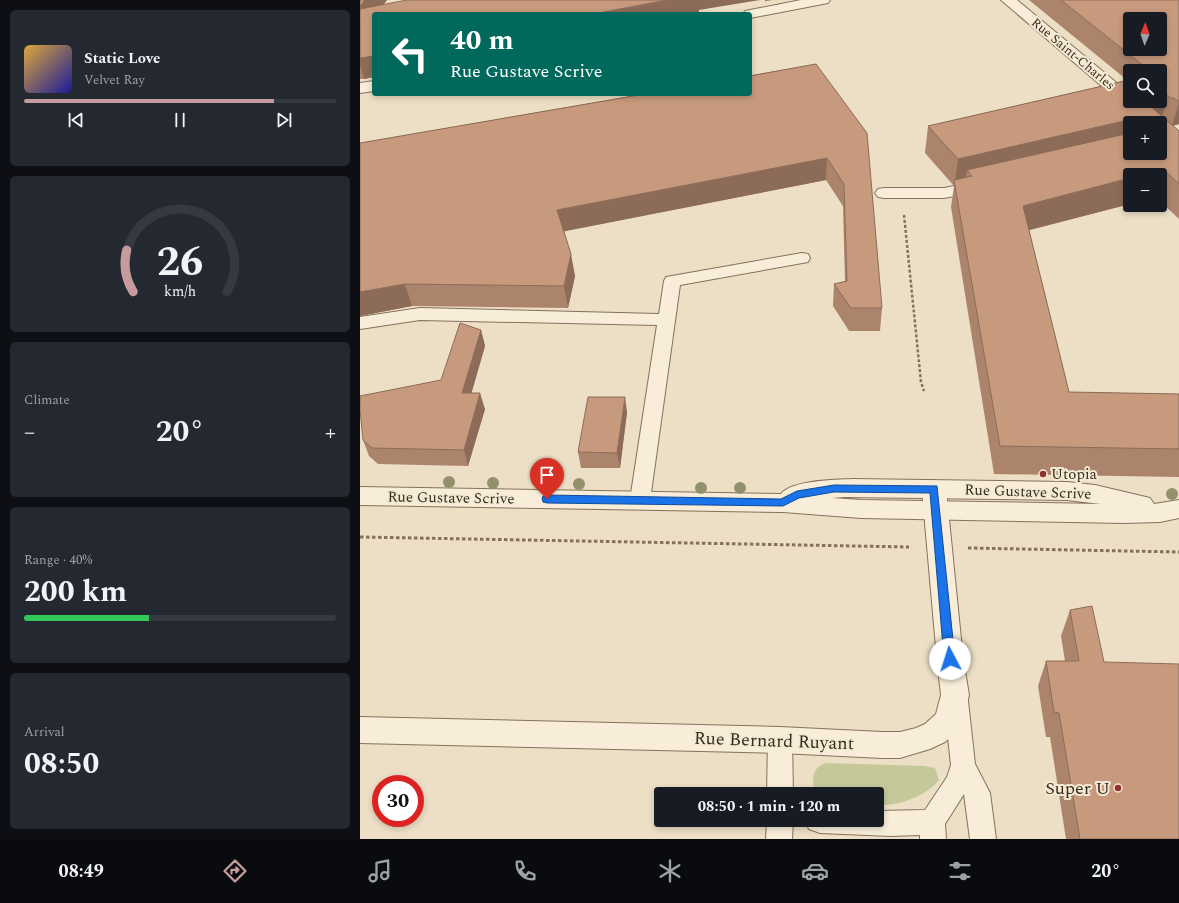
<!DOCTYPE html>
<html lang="en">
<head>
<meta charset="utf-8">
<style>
	body { margin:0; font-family:Spectral,serif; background:#242831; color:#f1f3f6; height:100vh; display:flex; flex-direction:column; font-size:15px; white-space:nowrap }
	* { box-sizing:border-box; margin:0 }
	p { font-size:13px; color:#9ea1a6 }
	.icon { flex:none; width:22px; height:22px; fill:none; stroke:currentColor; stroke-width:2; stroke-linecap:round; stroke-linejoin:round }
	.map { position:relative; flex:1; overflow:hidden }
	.sheet { display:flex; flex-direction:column; gap:10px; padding:10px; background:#0d0f14; width:360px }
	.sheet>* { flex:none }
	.guide { position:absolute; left:12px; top:12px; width:380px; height:84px; border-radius:4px; box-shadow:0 2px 6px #0003; background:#00695c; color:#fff; overflow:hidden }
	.needle { width:26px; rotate:2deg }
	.controls { position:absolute; left:763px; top:12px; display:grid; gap:8px }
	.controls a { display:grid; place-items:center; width:44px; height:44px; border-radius:4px; background:#171b24; box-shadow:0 2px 6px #0003; font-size:20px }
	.speed { position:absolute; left:12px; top:775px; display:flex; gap:8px; font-size:20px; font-weight:700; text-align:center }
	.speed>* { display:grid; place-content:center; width:52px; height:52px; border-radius:50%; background:#171b24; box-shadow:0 2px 6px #0003; line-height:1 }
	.speed .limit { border:6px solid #d22; background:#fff; color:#111 }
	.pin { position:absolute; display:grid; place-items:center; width:34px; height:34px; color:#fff; margin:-41px -17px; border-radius:50% 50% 50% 0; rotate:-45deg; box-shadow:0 0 4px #0007 }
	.pin .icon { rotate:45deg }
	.me { position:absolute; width:44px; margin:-22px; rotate:355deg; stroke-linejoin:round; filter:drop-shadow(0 0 3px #0008) }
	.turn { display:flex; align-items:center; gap:14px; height:84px; padding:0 12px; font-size:18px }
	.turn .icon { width:52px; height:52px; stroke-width:2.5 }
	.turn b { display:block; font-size:28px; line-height:34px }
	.big { font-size:30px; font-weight:700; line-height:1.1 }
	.sheet .tile { flex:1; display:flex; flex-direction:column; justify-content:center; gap:6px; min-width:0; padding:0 14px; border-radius:6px; background:#242831 }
	.sheet .dial { align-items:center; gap:0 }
	.dial svg { height:104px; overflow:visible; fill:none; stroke:#363941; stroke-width:7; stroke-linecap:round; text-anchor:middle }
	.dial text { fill:#f1f3f6; stroke:none }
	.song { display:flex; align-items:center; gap:12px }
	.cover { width:48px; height:48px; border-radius:6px; background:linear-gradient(135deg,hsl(40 70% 55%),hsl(240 70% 35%)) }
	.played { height:4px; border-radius:2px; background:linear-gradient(90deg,#c69b9e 80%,#363941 80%) }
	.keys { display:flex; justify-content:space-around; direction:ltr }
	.heat { display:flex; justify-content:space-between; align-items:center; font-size:22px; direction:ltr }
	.charge { height:6px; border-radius:3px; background:linear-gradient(90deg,#34c759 40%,#363941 0) }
	.trip { position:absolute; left:294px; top:787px; width:230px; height:40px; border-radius:4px; background:#171b24; box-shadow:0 2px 6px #0003; font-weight:700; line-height:40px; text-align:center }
	.dock { display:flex; height:64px; justify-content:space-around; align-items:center; background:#090b0e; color:#9ea1a6 }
	.dock .icon { width:28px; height:28px }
	.dock .current { color:#c69b9e }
	.dock b { font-size:18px; color:#f1f3f6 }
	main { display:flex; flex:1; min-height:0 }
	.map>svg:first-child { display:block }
	.green { fill:#c5c99a }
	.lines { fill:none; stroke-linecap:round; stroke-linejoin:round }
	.service-casing { stroke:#86715c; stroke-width:2 }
	.minor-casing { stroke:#86715c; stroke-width:2 }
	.tertiary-casing { stroke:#86715c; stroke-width:2 }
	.path-far1 { stroke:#86715c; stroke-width:2.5; stroke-dasharray:3 2; stroke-linecap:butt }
	.path { stroke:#86715c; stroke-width:3; stroke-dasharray:3.5 2.5; stroke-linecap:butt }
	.service { fill:#f7edd8; fill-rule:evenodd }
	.minor { fill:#f7edd8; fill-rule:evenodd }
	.tertiary { fill:#f7edd8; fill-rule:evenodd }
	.tree { fill:#92916e }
	.wall { fill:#ac846c; fill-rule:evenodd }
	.shaded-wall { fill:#8c6c58 }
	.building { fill:#c89a7d; stroke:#8c6c58; fill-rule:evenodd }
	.route { fill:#1a73e8; stroke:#114b97 }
	.poi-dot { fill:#922f33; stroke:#f4ead4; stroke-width:1.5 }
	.labels { text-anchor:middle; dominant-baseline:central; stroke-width:4; stroke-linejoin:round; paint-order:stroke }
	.far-street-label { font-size:13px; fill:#372a1f; stroke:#f4ead4 }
	.poi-label { font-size:15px; fill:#372a1f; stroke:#f4ead4; text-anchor:start }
	.street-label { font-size:15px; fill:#372a1f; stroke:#f4ead4 }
	.near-street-label { font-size:18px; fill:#372a1f; stroke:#f4ead4 }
	.near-poi-label { font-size:18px; fill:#372a1f; stroke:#f4ead4; text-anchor:end }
</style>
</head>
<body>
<main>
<section class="sheet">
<div class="tile">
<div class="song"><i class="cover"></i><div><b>Static Love</b><p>Velvet Ray</p></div></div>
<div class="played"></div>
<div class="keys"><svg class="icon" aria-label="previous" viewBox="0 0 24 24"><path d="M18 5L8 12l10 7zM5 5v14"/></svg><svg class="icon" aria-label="pause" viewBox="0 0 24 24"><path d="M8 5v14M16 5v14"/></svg><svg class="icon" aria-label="next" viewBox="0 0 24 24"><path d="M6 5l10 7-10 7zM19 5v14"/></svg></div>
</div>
<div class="tile dial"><svg viewBox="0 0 100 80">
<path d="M14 69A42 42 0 1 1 86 69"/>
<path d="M14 69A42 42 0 0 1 9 37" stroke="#c69b9e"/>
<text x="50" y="56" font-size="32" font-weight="700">26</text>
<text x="50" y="72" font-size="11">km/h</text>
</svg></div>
<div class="tile"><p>Climate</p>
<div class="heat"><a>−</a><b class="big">20°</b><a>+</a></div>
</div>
<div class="tile"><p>Range · 40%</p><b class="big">200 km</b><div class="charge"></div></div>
<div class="tile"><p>Arrival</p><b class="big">08:50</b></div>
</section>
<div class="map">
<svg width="819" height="839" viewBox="0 0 819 839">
	<rect width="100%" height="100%" fill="#ecdfc5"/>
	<!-- green -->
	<path class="green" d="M 465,763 L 565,766 L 575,768 L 579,780 C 565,797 539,806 517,805 L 517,794 L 462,794 L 454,788 C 452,775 453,769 465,763 Z"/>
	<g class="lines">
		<defs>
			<g id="service">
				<path d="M 442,253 L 448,254 L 450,258 L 448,262 L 320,285 L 290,500 L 287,506 L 280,508 L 273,506 L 270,500 L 297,325 L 60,320 L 0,329 L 0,317 L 60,308 L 299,314 L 304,281 L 306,277 Z"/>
				<path d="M 596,691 L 604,694 L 608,701 L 615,764 L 630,793 L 636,839 L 610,839 L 604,794 L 585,824 L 586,839 L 560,839 L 560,835 L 531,836 L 460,833 L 449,829 L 445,820 L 517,820 L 517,811 L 565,810 L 587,777 L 591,765 L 584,701 L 588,694 Z"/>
				<path d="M 420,729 L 429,732 L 432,740 L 433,794 L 407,794 L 408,740 L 411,732 Z"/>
				<path d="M 407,820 L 433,820 L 432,839 L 406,839 Z"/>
			</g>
			<g id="minor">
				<path d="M 441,0 L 470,0 L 468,3 L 463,4 L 390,18 L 390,14 L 383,14 L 385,11 L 390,10 Z"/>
				<path d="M 641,0 L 657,0 L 770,94 L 770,101 L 778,101 L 801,120 L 803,123 L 801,126 L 800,123 L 785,123 Z"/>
				<path d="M 14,81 L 14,91 L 0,93 L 0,83 Z"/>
				<path d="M 621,181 L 627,182 L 630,186 L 627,190 L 584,198 L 524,198 L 518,197 L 515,193 L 518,189 L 524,188 L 584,188 Z"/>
				<path d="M 574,480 L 582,483 L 586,489 L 603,659 L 609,695 L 606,709 L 596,732 L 585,742 L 570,749 L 540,758 L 522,758 L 420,753 L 0,743 L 0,717 L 420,727 L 522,732 L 540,732 L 556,728 L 565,724 L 576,714 L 581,695 L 577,659 L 562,489 L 566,483 Z"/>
			</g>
			<path id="tertiary" d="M 492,479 L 707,482 L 735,485 L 790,498 L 794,504 L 819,500 L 819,518 L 800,522 L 765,523 L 501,518 L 423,512 L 0,505 L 0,487 L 421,494 C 431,480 476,480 492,479 ZM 484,497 L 707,500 L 741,504 L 501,500 L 472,498 Z"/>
		</defs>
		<!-- service casing -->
		<use href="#service" class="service-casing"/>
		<!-- minor casing -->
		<use href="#minor" class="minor-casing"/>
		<!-- tertiary casing -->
		<use href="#tertiary" class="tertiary-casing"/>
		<!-- path-far1 -->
		<path class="path-far1" d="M 544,215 L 561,382 L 564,391"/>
		<!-- path -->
		<g class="path">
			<path d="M 0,537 L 549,547"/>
			<path d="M 608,548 L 819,552"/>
		</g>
		<!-- service -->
		<use href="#service" class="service"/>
		<!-- minor -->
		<use href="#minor" class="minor"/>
		<!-- tertiary -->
		<use href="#tertiary" class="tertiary"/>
	</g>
	<!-- trees -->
	<g class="tree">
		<circle cx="89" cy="482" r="6"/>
		<circle cx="133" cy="483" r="6"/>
		<circle cx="219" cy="484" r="6"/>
		<circle cx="341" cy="488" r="6"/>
		<circle cx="380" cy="488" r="6"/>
		<circle cx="812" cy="494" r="6"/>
	</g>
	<!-- wall -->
	<g class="wall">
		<path d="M 0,0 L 27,0 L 24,4 L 339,10 L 339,14 L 14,14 L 14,77 L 4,79 L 0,79 Z"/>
		<path d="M 669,0 L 819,0 L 819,124 L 813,126 L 819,131 L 819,219 L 800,201 L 800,175 L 770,175 L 770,204 L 669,230 L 709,392 L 819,394 L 819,477 L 634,474 L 591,207 L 594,186 L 565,153 L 568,126 L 767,80 ZM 770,71 L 800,71 L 800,101 L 770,101 ZM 770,123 L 800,123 L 770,153 Z"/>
		<path d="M 456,64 L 522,308 L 520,331 L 489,331 L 473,306 L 474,284 L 485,282 L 483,206 L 466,180 L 204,231 L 215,276 L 208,308 L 52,306 L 0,316 L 0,143 Z"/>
		<path d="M 121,330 L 125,346 L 111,393 L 125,409 L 108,466 L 18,464 L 9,456 L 3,440 L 81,380 Z"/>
		<path d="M 267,412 L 260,468 L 221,468 L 218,452 Z"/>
		<path d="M 710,610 L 744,662 L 819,839 L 706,839 L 690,737 L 686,737 L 678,686 L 686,661 L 705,661 L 701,636 Z"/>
	</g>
	<!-- shaded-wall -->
	<g class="shaded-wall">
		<path d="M 5,0 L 27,0 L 16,14 L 0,21 L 0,6 Z"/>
		<path d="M 307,0 L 400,0 L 339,10 L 339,14 L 234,14 Z"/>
		<path d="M 405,0 L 413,0 L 405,1 Z"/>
		<path d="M 14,56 L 14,77 L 4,79 L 0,65 L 0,58 Z"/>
		<path d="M 819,102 L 819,124 L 812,126 Z"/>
		<path d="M 806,103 L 800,124 L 790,106 Z"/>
		<path d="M 777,118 L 775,123 L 770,123 L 770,143 L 612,176 L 607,170 L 605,184 L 595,182 L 598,159 Z"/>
		<path d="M 467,158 L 466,180 L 201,232 L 197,210 Z"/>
		<path d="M 804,170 L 800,182 L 800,175 L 783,175 Z"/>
		<path d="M 770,178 L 770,204 L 658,233 L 663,206 Z"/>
		<path d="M 211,254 L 215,276 L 208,308 L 204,286 Z"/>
		<path d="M 45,284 L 52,306 L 0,316 L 0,292 Z"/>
		<path d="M 121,330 L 125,346 L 107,409 L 102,393 Z"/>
		<path d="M 120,393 L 125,409 L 108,466 L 104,450 Z"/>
		<path d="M 265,397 L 267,412 L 260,468 L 257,453 Z"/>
	</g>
	<!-- building -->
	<g class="building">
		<path d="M 0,0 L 5,0 L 0,6 Z"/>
		<path d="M 47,0 L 307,0 L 233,14 L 14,14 L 14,56 L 0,58 L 0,9 Z"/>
		<path d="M 701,0 L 819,0 L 819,102 L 814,98 L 810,98 L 800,89 L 800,71 L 790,71 ZM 770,19 L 800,19 L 800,49 L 770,49 Z"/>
		<path d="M 456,64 L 507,133 L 522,308 L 491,308 L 474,284 L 487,281 L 484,184 L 467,158 L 197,210 L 211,254 L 204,286 L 45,284 L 0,292 L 0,143 L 285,94 L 390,94 L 390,76 Z"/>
		<path d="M 769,80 L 770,80 L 770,101 L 800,101 L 800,98 L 806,98 L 806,103 L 790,106 L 819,131 L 819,184 L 804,170 L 783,175 L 770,175 L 770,178 L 663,206 L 709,392 L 819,394 L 819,449 L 640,446 L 594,180 L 612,176 L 607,170 L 770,133 L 770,153 L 800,153 L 800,123 L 779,123 L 779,119 L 777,118 L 598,159 L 568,126 Z"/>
		<path d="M 100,323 L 121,330 L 102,393 L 120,393 L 104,450 L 12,448 L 3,440 L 0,410 L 0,396 L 81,380 Z"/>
		<path d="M 228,397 L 265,397 L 257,453 L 218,452 Z"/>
		<path d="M 732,606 L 744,662 L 819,664 L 819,839 L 720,839 L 699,713 L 694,712 L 686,661 L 719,661 L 710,610 Z"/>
	</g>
	<!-- route -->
	<path class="route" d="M 474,485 L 577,486 L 595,659 L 594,662 L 590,664 L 586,662 L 584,659 L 570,493 L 474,492 L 439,498 L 423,506 L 187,503 L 183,502 L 182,499 L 183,496 L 187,495 L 421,499 L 437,491 Z"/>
	<!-- markers -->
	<g class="poi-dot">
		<circle cx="683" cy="474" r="4"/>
		<circle cx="758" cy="788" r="4"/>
	</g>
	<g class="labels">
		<!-- far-street labels -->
		<g class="far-street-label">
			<text transform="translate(713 54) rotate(40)">Rue Saint-Charles</text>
		</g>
		<!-- poi labels -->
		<g class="poi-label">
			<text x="691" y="474">Utopia</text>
		</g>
		<!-- street labels -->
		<g class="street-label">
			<text transform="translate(668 492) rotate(2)">Rue Gustave Scrive</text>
			<text transform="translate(91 498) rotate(1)">Rue Gustave Scrive</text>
		</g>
		<!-- near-street labels -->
		<g class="near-street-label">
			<text transform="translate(414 741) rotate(2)">Rue Bernard Ruyant</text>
		</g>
		<!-- near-poi labels -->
		<g class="near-poi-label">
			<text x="750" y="788">Super U</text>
		</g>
	</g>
</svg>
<div class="controls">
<a><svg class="needle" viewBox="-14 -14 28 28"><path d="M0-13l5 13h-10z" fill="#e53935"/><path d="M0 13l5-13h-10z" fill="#9ea1a6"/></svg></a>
<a><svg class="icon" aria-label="search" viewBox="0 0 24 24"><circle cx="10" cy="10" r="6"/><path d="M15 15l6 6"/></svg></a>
<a>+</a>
<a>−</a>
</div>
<div class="speed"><div class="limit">30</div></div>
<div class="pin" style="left:187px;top:499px;background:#d93025"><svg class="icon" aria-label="arrive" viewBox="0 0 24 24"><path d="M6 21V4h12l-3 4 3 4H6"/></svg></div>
<svg class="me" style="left:590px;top:659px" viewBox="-20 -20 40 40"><circle r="19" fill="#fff"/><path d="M0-13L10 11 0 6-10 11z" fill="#1a73e8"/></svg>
<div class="trip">08:50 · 1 min · 120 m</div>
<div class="guide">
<div class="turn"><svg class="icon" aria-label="left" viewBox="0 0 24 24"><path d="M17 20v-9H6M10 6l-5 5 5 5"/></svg><div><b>40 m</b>Rue Gustave Scrive</div></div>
</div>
</div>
</main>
<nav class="dock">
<b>08:49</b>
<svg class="icon current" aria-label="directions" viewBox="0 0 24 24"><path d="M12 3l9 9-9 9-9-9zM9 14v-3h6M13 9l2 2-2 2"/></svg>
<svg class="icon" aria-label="music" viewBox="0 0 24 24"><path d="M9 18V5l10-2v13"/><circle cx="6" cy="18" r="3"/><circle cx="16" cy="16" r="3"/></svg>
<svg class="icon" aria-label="phone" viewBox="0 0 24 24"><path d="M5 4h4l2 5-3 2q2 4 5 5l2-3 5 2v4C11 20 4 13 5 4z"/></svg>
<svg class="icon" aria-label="climate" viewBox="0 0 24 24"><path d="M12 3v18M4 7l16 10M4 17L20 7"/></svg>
<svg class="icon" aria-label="car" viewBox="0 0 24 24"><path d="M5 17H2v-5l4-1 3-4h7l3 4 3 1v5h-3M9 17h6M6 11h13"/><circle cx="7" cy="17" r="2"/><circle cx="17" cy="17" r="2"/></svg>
<svg class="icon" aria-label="filters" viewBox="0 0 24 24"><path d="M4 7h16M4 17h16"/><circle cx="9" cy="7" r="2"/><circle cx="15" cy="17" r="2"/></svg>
<b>20°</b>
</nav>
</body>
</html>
